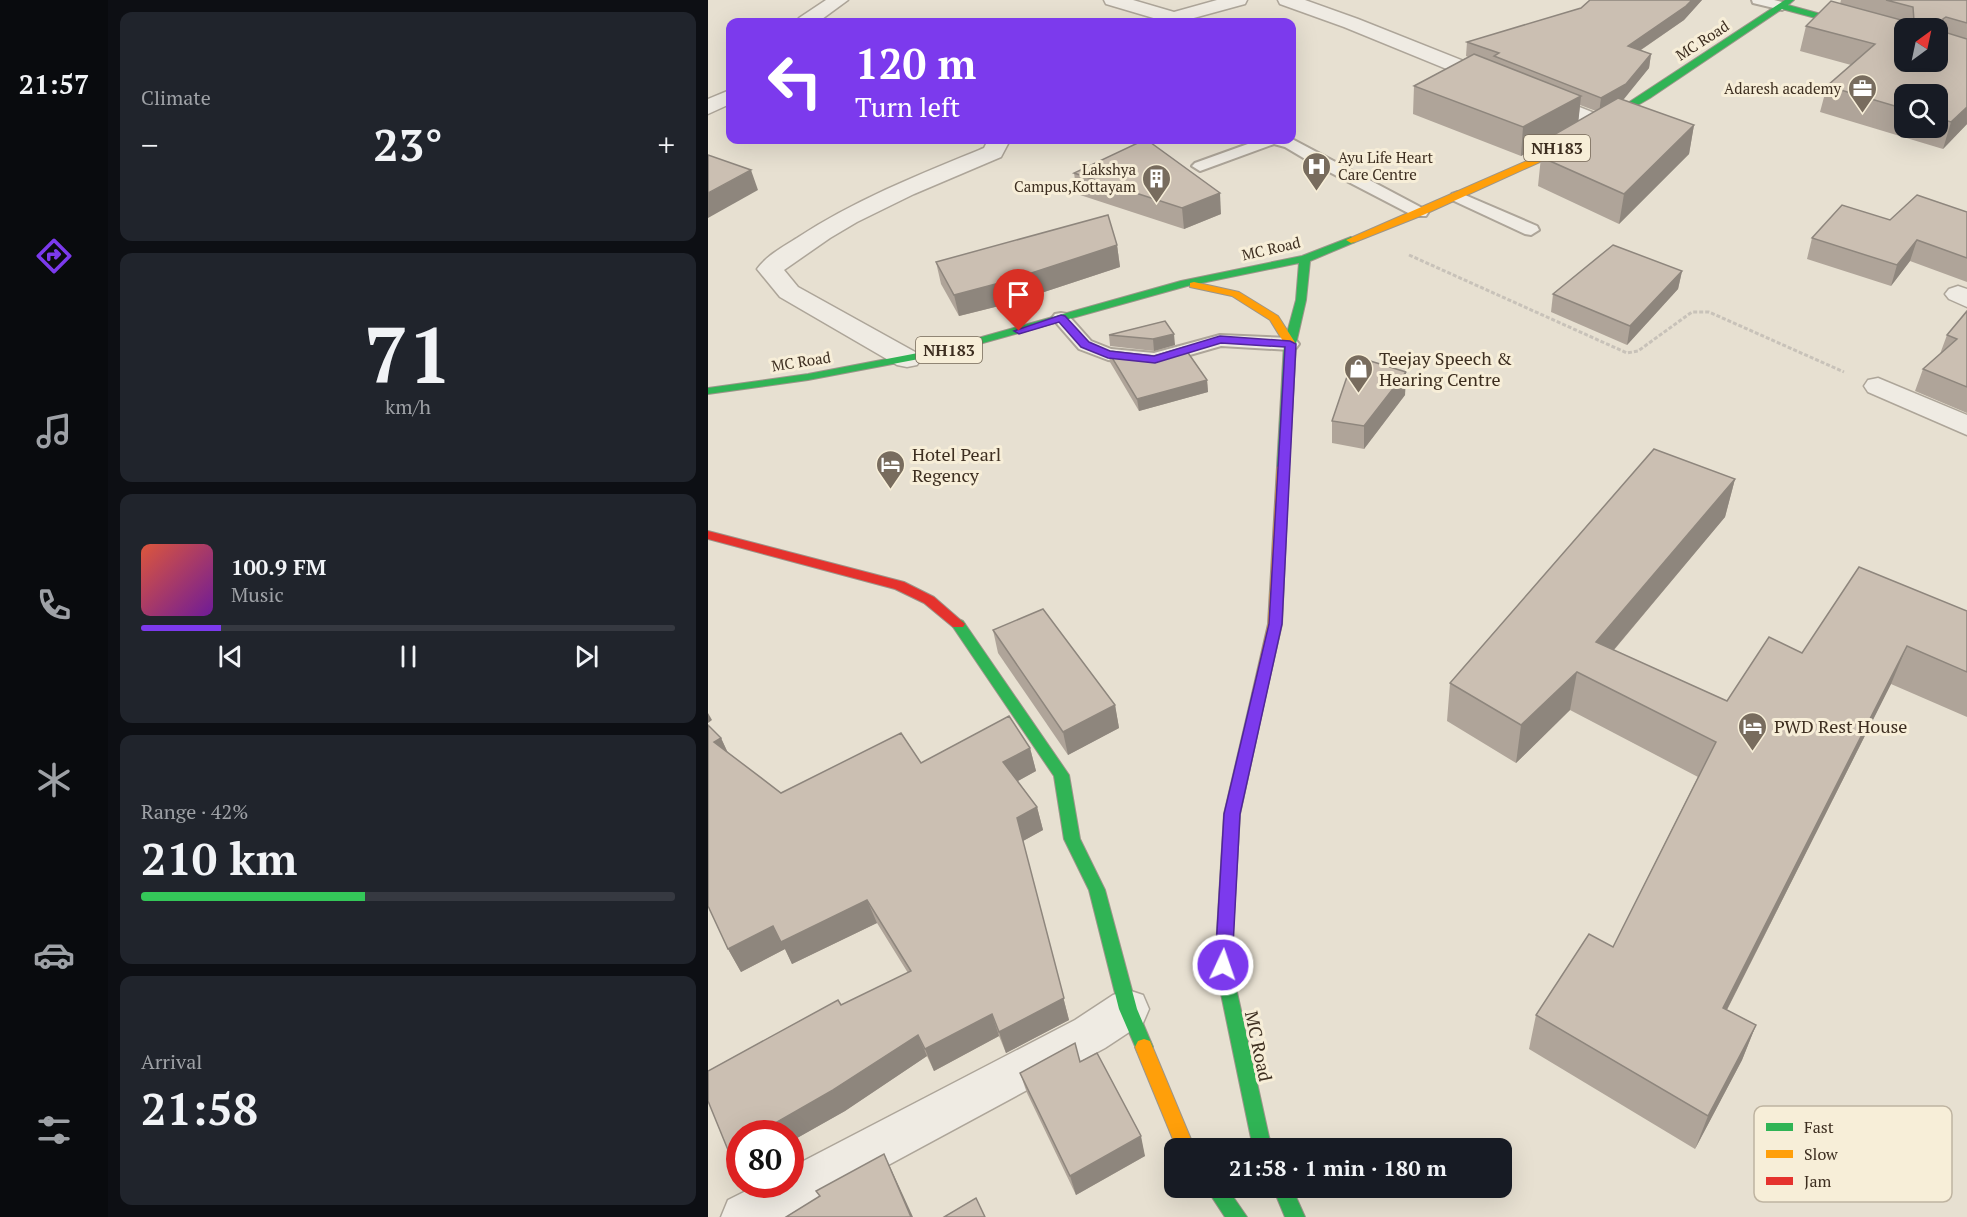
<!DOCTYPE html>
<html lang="en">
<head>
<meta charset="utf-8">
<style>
	body { margin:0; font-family:"PT Serif",serif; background:#20242c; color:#f1f3f6; height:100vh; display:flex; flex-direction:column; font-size:22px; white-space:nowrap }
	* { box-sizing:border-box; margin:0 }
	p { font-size:20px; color:#9ea1a6 }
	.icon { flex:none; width:33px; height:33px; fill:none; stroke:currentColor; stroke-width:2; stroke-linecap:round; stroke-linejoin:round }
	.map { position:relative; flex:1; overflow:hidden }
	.drawer { display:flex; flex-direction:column; gap:12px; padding:12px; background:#0d0f14; width:600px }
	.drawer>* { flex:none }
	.guide { position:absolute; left:18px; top:18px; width:570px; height:126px; border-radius:12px; box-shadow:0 6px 24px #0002; background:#7c3aed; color:#fff; overflow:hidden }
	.needle { width:39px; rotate:33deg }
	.buttons { position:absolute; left:1186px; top:18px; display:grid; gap:12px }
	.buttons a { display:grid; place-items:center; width:54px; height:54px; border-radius:12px; background:#171b24; box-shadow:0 6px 24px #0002; font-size:30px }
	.speed { position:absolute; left:18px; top:1120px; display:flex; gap:12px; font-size:30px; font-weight:700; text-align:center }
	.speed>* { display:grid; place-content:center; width:78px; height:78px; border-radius:50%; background:#171b24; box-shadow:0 6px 24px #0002; line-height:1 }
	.speed .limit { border:9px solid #d22; background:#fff; color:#111 }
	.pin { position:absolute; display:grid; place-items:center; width:51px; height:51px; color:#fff; margin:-62px -26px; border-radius:50% 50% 50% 0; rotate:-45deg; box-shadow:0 0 6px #0007 }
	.pin .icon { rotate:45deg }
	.me { position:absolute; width:66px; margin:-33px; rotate:3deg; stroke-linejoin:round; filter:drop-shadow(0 0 4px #0008) }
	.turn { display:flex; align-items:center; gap:21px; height:126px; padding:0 30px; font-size:27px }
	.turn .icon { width:78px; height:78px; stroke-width:2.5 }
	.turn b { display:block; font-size:42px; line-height:51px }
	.big { font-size:45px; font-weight:800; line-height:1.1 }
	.drawer .card { flex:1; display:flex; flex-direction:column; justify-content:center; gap:9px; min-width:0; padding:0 21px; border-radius:12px; background:#20242c }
	.drawer .dial { align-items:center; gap:0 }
	.dial b { font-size:78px; line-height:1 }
	.song { display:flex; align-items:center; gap:18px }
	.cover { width:72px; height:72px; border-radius:9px; background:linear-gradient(135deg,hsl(10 70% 55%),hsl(280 70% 35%)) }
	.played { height:6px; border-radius:3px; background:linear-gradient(90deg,#7c3aed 15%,#363941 15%) }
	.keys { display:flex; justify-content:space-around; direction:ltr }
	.heat { display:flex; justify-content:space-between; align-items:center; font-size:33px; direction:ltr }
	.charge { height:9px; border-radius:4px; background:linear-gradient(90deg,#34c759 42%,#363941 0) }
	.trip { position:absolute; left:456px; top:1138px; width:348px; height:60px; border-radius:12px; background:#171b24; box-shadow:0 6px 24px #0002; font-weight:800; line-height:60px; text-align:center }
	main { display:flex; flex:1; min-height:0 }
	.tabs { display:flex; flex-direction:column; width:108px; justify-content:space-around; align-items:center; background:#090b0e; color:#9ea1a6 }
	.tabs .icon { width:42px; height:42px }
	.tabs .current { color:#7c3aed }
	.tabs b { font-size:27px; color:#f1f3f6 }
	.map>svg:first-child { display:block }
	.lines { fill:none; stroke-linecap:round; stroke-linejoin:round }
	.lane-casing { stroke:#ada599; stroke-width:4 }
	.street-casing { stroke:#ada599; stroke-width:3 }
	.fast-casing { stroke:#9c958a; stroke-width:2 }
	.slow-casing { stroke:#9c958a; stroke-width:2 }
	.jam-casing { stroke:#9c958a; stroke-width:2 }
	.path { stroke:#c8c2b9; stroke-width:3; stroke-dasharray:4 2; stroke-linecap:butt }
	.lane { fill:#efebe3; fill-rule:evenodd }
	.street { fill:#efebe3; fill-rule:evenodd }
	.fast { fill:#30b455; fill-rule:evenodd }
	.slow { fill:#ff9f0a; fill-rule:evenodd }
	.jam { fill:#e5322d; fill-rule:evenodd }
	.wall { fill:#afa499; fill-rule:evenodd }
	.shaded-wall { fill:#8e867d }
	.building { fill:#cbbfb2; stroke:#8e867d; stroke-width:1.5; fill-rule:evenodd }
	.route { fill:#7c3aed; stroke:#51269a; stroke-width:1.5 }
	.labels { text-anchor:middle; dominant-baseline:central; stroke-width:6; stroke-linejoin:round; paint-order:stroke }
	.far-street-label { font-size:15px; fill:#3d2e20; stroke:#f7eed8 }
	.far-poi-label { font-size:15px; fill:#3d2e20; stroke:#f7eed8; text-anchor:end }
	.shield { fill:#f7eed8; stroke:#756857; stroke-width:1.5 }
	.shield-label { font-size:16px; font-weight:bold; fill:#3d2e20 }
	.poi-label { font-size:18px; fill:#3d2e20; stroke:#f7eed8; text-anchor:start }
	.street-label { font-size:18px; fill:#3d2e20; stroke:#f7eed8 }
	.key { fill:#f7eed8; stroke:#bfb4a1; stroke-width:1.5 }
	.key-label { font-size:16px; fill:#3d2e20 }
</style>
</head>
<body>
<main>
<nav class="tabs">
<b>21:57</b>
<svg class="icon current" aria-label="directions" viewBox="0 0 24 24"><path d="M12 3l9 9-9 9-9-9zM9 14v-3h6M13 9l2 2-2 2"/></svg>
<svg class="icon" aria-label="music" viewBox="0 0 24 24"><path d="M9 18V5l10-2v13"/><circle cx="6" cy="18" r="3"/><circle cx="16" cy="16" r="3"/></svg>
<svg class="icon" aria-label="phone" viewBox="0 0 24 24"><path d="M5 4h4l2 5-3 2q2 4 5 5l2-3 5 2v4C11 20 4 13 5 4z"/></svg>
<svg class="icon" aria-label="climate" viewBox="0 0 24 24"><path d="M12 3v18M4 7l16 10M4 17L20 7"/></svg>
<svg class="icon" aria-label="car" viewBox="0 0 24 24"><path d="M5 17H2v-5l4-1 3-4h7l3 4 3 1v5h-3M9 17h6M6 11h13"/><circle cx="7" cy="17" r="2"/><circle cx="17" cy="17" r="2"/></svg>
<svg class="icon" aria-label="filters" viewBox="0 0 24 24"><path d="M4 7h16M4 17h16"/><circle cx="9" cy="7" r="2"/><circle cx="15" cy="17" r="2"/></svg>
</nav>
<section class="drawer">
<div class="card"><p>Climate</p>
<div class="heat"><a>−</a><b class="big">23°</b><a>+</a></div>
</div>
<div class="card dial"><b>71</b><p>km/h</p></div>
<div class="card">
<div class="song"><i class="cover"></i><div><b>100.9 FM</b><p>Music</p></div></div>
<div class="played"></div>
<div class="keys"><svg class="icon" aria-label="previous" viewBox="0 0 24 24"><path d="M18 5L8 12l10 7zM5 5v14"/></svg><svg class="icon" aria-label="pause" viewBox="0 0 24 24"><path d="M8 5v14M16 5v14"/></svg><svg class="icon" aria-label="next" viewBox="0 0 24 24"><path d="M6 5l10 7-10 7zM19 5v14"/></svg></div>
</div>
<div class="card"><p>Range · 42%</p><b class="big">210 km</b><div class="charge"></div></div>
<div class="card"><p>Arrival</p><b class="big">21:58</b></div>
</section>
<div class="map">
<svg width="1259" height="1217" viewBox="0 0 1259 1217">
	<rect width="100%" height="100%" fill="#e7e0d1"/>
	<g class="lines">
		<defs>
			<g id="lane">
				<path d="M 1044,0 L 1066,0 L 1079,3 L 1081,6 L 1074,10 L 1045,3 Z"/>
				<path d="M 584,139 L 718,210 L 720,213 L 718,216 L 706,216 L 604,163 L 577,147 L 566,144 L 492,171 L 484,166 L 487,163 L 551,140 Z"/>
				<path d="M 750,192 L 829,226 L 831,230 L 823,235 L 817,234 L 744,200 L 742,197 L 744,194 Z"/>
				<path d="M 353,313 L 359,314 L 383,341 L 403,349 L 446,353 L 512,335 L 582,338 L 588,340 L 591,344 L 588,348 L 582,350 L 513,346 L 447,365 L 400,360 L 371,349 L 344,318 L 347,314 Z"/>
			</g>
			<g id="street">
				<path d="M 118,0 L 140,0 L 110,22 L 89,22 L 91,18 Z"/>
				<path d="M 396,0 L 425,0 L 466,12 L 509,0 L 539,0 L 537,4 L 471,22 L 459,22 L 398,4 Z"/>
				<path d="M 570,0 L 597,0 L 650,19 L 899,118 L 902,123 L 899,128 L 891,130 L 883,128 L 636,27 L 572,4 Z"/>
				<path d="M 22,90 L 22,104 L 0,114 L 0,99 Z"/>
				<path d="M 280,140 L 302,140 L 293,157 L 206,194 L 149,222 L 122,238 L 76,270 L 90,287 L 209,353 L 213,359 L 209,365 L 199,367 L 189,365 L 72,297 L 49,269 C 58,256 76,246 89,238 C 147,200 212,174 276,148 Z"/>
				<path d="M 1250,286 L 1259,289 L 1259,307 L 1241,299 L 1237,294 L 1241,289 Z"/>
				<path d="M 1170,378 L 1259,415 L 1259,435 L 1160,392 L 1156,386 L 1160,380 Z"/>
				<path d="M 420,990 L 435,995 L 441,1009 L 435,1023 L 397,1048 L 84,1217 L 13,1217 L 20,1200 L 50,1185 L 82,1185 L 82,1168 L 367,1020 L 405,995 Z"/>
			</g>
			<g id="fast">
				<path d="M 1077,0 L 1086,0 L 1080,5 L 1197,37 L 1197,42 L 1074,9 L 942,98 L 904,120 L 897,118 Z"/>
				<path d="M 643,237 L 648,240 L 647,242 L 602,261 L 598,300 L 588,344 L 581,467 L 575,471 L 569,467 L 576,344 L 588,300 L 591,263 L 479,286 L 232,355 L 100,380 L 0,394 L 0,388 L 100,374 L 231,349 L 473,281 L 594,256 Z"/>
				<path d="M 250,619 L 255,621 L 361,775 L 372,839 L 397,890 L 429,1009 L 445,1047 L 442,1053 L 436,1055 L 430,1053 L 411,1009 L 381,890 L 356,839 L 346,776 L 245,627 L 243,624 L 245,621 Z"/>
				<path d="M 551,689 L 556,690 L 558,694 L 532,814 L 523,965 L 561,1137 L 566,1149 L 548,1149 L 543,1138 L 507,965 L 516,814 L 544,694 L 546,690 Z"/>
				<path d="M 498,1188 L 519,1188 L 539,1217 L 517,1217 Z"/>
				<path d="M 565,1188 L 584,1188 L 597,1217 L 577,1217 Z"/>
			</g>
			<g id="slow">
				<path d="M 901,115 L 904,116 L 904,120 L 834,161 L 715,215 L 647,242 L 643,243 L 638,240 L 828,157 Z"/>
				<path d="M 486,282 L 531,292 L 570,316 L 588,344 L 586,346 L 578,346 L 562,320 L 524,296 L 482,287 L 482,283 Z"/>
				<path d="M 575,463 L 581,467 L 574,624 L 558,694 L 556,698 L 546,698 L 544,694 L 560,624 L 569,467 Z"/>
				<path d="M 436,1039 L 442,1041 L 487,1149 L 469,1149 L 427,1047 L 430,1041 Z"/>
			</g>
			<path id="jam" d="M 0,531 L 196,582 L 226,597 L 257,624 L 255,627 L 245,627 L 216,603 L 187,589 L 0,539 Z"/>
		</defs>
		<!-- lane casing -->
		<use href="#lane" class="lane-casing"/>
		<!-- street casing -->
		<use href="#street" class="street-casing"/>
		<!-- fast casing -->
		<use href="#fast" class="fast-casing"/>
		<!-- slow casing -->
		<use href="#slow" class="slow-casing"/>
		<!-- jam casing -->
		<use href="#jam" class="jam-casing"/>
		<!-- path -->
		<path class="path" d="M 701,255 L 919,353 L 930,351 L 984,312 L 1001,312 L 1136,372"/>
		<!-- lane -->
		<use href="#lane" class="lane"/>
		<!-- street -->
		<use href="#street" class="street"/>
		<!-- fast -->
		<use href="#fast" class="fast"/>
		<!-- slow -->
		<use href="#slow" class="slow"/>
		<!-- jam -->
		<use href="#jam" class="jam"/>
	</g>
	<!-- wall -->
	<g class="wall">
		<path d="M 882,0 L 994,0 L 976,20 L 933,50 L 943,54 L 941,68 L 914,100 L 986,125 L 981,154 L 911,224 L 830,186 L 833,157 L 841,152 L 842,140 L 813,156 L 705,114 L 706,86 L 760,57 L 758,56 L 759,42 L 873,8 ZM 872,105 L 888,111 L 870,121 Z"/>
		<path d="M 1133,0 L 1259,0 L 1259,124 L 1235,149 L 1112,112 L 1119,86 L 1143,65 L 1092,51 L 1098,26 L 1132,4 ZM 1197,94 L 1230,94 L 1230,128 L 1197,128 Z"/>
		<path d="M 366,173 L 513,214 L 476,229 L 369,194 Z"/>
		<path d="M 1259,212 L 1259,282 L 1202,261 L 1183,286 L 1099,259 L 1104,238 L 1182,220 Z"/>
		<path d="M 409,245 L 412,267 L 303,303 L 251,316 L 233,284 L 228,262 Z"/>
		<path d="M 974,271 L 970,289 L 919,345 L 843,312 L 845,294 Z"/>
		<path d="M 1259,311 L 1259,413 L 1207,391 L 1215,369 L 1232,354 L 1239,335 Z"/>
		<path d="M 457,321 L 467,345 L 446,351 L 402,346 L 401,335 Z"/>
		<path d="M 400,351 L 499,380 L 500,392 L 431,411 L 402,362 Z"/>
		<path d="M 698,372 L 697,395 L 656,449 L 624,443 L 624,421 Z"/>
		<path d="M 1027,479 L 1017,517 L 906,650 L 1019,701 L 1094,653 L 1259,611 L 1259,717 L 1183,684 L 1019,1010 L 1048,1025 L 1034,1060 L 987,1149 L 821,1049 L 828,1015 L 905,947 L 990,777 L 862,710 L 808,763 L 739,721 L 742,683 Z"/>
		<path d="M 285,630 L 407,705 L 411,728 L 360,755 L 290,653 Z"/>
		<path d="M 301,716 L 322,748 L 328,771 L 310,781 L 329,807 L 335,830 L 315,841 L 361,1020 L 298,1053 L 291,1036 L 226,1071 L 219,1056 L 137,1111 L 82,1142 L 82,1134 L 32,1134 L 32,1167 L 20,1150 L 0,1101 L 0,1071 L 130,1000 L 133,1005 L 200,973 L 169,923 L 84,964 L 77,949 L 33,972 L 20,949 L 0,906 L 0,725 L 13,738 L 20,753 L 73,793 L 193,733 L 213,763 Z"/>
		<path d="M 372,1062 L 437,1156 L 368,1195 L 319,1093 L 312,1073 Z"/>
	</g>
	<!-- shaded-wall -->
	<g class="shaded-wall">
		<path d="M 984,0 L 994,0 L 976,20 L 918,60 L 920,46 Z"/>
		<path d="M 943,54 L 941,68 L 916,99 L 891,113 L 893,98 Z"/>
		<path d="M 873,96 L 870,125 L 842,137 L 842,140 L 813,156 L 815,127 Z"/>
		<path d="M 1259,107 L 1259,124 L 1235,149 L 1243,122 Z"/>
		<path d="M 986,125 L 981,154 L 911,224 L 916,194 Z"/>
		<path d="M 43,170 L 50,190 L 0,218 L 0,193 Z"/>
		<path d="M 512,193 L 513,214 L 476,229 L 474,208 Z"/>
		<path d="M 1209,240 L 1202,261 L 1183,286 L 1189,265 Z"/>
		<path d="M 409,245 L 412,267 L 303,303 L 251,316 L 246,295 Z"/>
		<path d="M 974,271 L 970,289 L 919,345 L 922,326 Z"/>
		<path d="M 466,334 L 467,345 L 446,351 L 445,339 Z"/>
		<path d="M 698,372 L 697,395 L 656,449 L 656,426 Z"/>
		<path d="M 499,380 L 500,392 L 431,411 L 429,399 Z"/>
		<path d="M 1027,479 L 1017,517 L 882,678 L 888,642 Z"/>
		<path d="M 1199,646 L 1183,684 L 1002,1043 L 1015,1008 Z"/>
		<path d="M 869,672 L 862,710 L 808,763 L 813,725 Z"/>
		<path d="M 407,705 L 411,728 L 360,755 L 355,732 Z"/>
		<path d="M 0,713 L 4,720 L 0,723 Z"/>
		<path d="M 13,738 L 24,762 L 6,742 Z"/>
		<path d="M 322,748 L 328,771 L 301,786 L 295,762 Z"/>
		<path d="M 329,807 L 335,830 L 315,841 L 361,1020 L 298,1053 L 291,1032 L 309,818 Z"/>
		<path d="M 159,900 L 169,923 L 84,964 L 77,949 L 33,972 L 20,949 L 65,926 Z"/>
		<path d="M 284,1014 L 291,1036 L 226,1071 L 217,1049 Z"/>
		<path d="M 1048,1025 L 1034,1060 L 987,1149 L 1000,1116 Z"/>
		<path d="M 210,1035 L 219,1056 L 137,1111 L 82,1142 L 82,1134 L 48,1134 Z"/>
		<path d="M 433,1136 L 437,1156 L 368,1195 L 362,1176 Z"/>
		<path d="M 32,1143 L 32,1167 L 20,1150 Z"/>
		<path d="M 176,1154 L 184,1171 L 205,1217 L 203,1217 Z"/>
	</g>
	<!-- building -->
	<g class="building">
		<path d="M 882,0 L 984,0 L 978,6 L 920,46 L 943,54 L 918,84 L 893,98 L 786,56 L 791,53 L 759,42 L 873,8 Z"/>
		<path d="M 1178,0 L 1259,0 L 1259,23 L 1238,17 L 1235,19 L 1236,32 L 1259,39 L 1259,107 L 1243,122 L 1230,118 L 1230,94 L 1197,94 L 1197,109 L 1119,86 L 1167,44 L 1098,26 L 1123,1 L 1204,23 L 1206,21 L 1205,7 ZM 1197,28 L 1230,28 L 1230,62 L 1197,62 Z"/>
		<path d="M 766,54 L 873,96 L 815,127 L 706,86 Z"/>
		<path d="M 910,98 L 986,125 L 916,194 L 833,157 L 855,142 L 842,137 Z"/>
		<path d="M 436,140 L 439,140 L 512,193 L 474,208 L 366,173 Z"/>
		<path d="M 0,155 L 43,170 L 0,193 Z"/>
		<path d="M 1209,195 L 1259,212 L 1259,258 L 1209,240 L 1189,265 L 1104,238 L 1134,205 L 1182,220 Z"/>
		<path d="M 400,215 L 409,245 L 299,281 L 246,295 L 228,262 Z"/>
		<path d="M 905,245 L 974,271 L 922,326 L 845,294 Z"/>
		<path d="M 1259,311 L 1259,387 L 1215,369 L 1249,339 L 1239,335 Z"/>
		<path d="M 457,321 L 466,334 L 445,339 L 401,335 Z"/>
		<path d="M 476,347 L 499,380 L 429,399 L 400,351 L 446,356 Z"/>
		<path d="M 646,356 L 698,372 L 656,426 L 624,421 Z"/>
		<path d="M 946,449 L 1027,479 L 888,642 L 1019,701 L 1061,637 L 1094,653 L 1151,567 L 1259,611 L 1259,672 L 1199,646 L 1015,1008 L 1048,1025 L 1000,1116 L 828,1015 L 881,934 L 905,947 L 1008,742 L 869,672 L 813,725 L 742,683 Z"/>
		<path d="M 335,609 L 407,705 L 355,732 L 285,630 Z"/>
		<path d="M 301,716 L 322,748 L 295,762 L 329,807 L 309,818 L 356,998 L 291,1032 L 284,1014 L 217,1049 L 210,1035 L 125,1090 L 48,1134 L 32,1134 L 32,1143 L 20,1150 L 0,1101 L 0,1071 L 130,1000 L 133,1005 L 203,971 L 159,900 L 73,942 L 65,926 L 20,949 L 0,906 L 0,725 L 13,738 L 6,742 L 73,793 L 193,733 L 213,763 Z"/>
		<path d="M 367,1043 L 372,1062 L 389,1053 L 433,1136 L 362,1176 L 312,1073 Z"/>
		<path d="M 176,1154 L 203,1217 L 78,1217 L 112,1196 L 108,1191 Z"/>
		<path d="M 268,1198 L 277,1217 L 236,1217 Z"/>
	</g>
	<!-- route -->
	<path class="route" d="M 353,315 L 357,316 L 381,342 L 402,351 L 446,356 L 512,336 L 582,341 L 588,344 L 574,624 L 532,814 L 524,965 L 521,970 L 515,972 L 509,970 L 507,965 L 516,814 L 561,624 L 577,347 L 513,343 L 447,363 L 400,358 L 373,347 L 351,322 L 311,334 L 306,331 Z"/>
	<!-- icons -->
	<defs>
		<symbol id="office-pin" viewBox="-11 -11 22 30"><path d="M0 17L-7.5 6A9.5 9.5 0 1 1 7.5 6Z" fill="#786c5e" stroke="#f7eed8"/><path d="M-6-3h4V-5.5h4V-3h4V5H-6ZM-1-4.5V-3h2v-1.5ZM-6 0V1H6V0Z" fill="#fff"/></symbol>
		<symbol id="hospital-pin" viewBox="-11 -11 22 30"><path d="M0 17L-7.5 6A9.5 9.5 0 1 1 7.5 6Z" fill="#786c5e" stroke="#f7eed8"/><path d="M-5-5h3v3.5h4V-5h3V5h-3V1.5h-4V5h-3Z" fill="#fff"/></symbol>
		<symbol id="building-pin" viewBox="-11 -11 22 30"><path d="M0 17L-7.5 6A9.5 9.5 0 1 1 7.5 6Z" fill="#786c5e" stroke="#f7eed8"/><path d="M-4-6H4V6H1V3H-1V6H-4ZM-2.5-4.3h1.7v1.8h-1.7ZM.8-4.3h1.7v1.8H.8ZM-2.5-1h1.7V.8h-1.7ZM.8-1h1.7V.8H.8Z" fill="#fff"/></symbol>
		<symbol id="shop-pin" viewBox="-11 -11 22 30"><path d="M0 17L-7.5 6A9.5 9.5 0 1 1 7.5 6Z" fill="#786c5e" stroke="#f7eed8"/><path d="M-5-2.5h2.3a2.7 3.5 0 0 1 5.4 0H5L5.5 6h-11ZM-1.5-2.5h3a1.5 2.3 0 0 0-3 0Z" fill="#fff"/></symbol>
		<symbol id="hotel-pin" viewBox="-11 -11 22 30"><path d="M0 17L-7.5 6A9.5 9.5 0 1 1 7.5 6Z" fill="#786c5e" stroke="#f7eed8"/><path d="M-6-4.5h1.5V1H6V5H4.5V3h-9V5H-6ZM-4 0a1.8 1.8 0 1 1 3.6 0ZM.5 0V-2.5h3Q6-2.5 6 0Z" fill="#fff"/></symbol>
	</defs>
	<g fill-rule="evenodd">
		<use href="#office-pin" x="1138" y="72" width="33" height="45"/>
		<use href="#hospital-pin" x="592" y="150" width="33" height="45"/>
		<use href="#building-pin" x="432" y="162" width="33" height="45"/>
		<use href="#shop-pin" x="634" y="352" width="33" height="45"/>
		<use href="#hotel-pin" x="166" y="448" width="33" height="45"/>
		<use href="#hotel-pin" x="1028" y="710" width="33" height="45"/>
	</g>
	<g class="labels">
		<!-- far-street labels -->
		<g class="far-street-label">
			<text transform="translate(994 40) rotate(-33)">MC Road</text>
			<text transform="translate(563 248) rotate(-13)">MC Road</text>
			<text transform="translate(93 361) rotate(-9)">MC Road</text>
		</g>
		<!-- far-poi labels -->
		<g class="far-poi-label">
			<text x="1133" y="88">Adaresh academy</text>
			<text x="630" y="157" text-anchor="start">Ayu Life Heart<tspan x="630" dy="17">Care Centre</tspan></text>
			<text x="428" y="169">Lakshya<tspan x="428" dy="17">Campus,Kottayam</tspan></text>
		</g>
		<!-- shield labels -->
		<g class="shield">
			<rect x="816" y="135" width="66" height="26" rx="4.5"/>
			<rect x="208" y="337" width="66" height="26" rx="4.5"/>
		</g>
		<g class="shield-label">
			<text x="849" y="148">NH183</text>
			<text x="241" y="350">NH183</text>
		</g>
		<!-- poi labels -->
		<g class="poi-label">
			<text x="671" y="358">Teejay Speech &amp;<tspan x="671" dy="21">Hearing Centre</tspan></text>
			<text x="204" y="454">Hotel Pearl<tspan x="204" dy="21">Regency</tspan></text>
			<text x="1066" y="726">PWD Rest House</text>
		</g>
		<!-- street labels -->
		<g class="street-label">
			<text transform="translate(551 1046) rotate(78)">MC Road</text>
		</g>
	</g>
	<!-- legend -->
	<rect x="1046" y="1106" width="198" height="96" rx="9" class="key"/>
	<rect x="1058" y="1123" width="27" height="8" fill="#30b455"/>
	<rect x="1058" y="1150" width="27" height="8" fill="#ff9f0a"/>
	<rect x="1058" y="1177" width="27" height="8" fill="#e5322d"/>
	<g class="key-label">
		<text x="1096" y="1133">Fast</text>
		<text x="1096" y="1160">Slow</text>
		<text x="1096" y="1187">Jam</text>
	</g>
</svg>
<div class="buttons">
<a><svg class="needle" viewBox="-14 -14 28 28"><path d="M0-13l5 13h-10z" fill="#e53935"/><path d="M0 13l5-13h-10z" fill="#9ea1a6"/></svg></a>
<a><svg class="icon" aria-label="search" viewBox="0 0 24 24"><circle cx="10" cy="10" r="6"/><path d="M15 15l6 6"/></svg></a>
</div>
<div class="speed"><div class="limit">80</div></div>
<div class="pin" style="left:311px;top:331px;background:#d93025"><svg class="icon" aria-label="arrive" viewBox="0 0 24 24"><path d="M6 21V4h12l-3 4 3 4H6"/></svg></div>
<svg class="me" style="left:515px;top:965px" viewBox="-20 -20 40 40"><circle r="17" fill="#7c3aed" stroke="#fff" stroke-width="3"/><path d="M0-11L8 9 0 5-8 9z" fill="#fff"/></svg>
<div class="trip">21:58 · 1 min · 180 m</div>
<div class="guide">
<div class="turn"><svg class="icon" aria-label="left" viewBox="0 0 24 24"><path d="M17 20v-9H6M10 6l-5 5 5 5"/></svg><div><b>120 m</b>Turn left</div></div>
</div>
</div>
</main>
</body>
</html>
